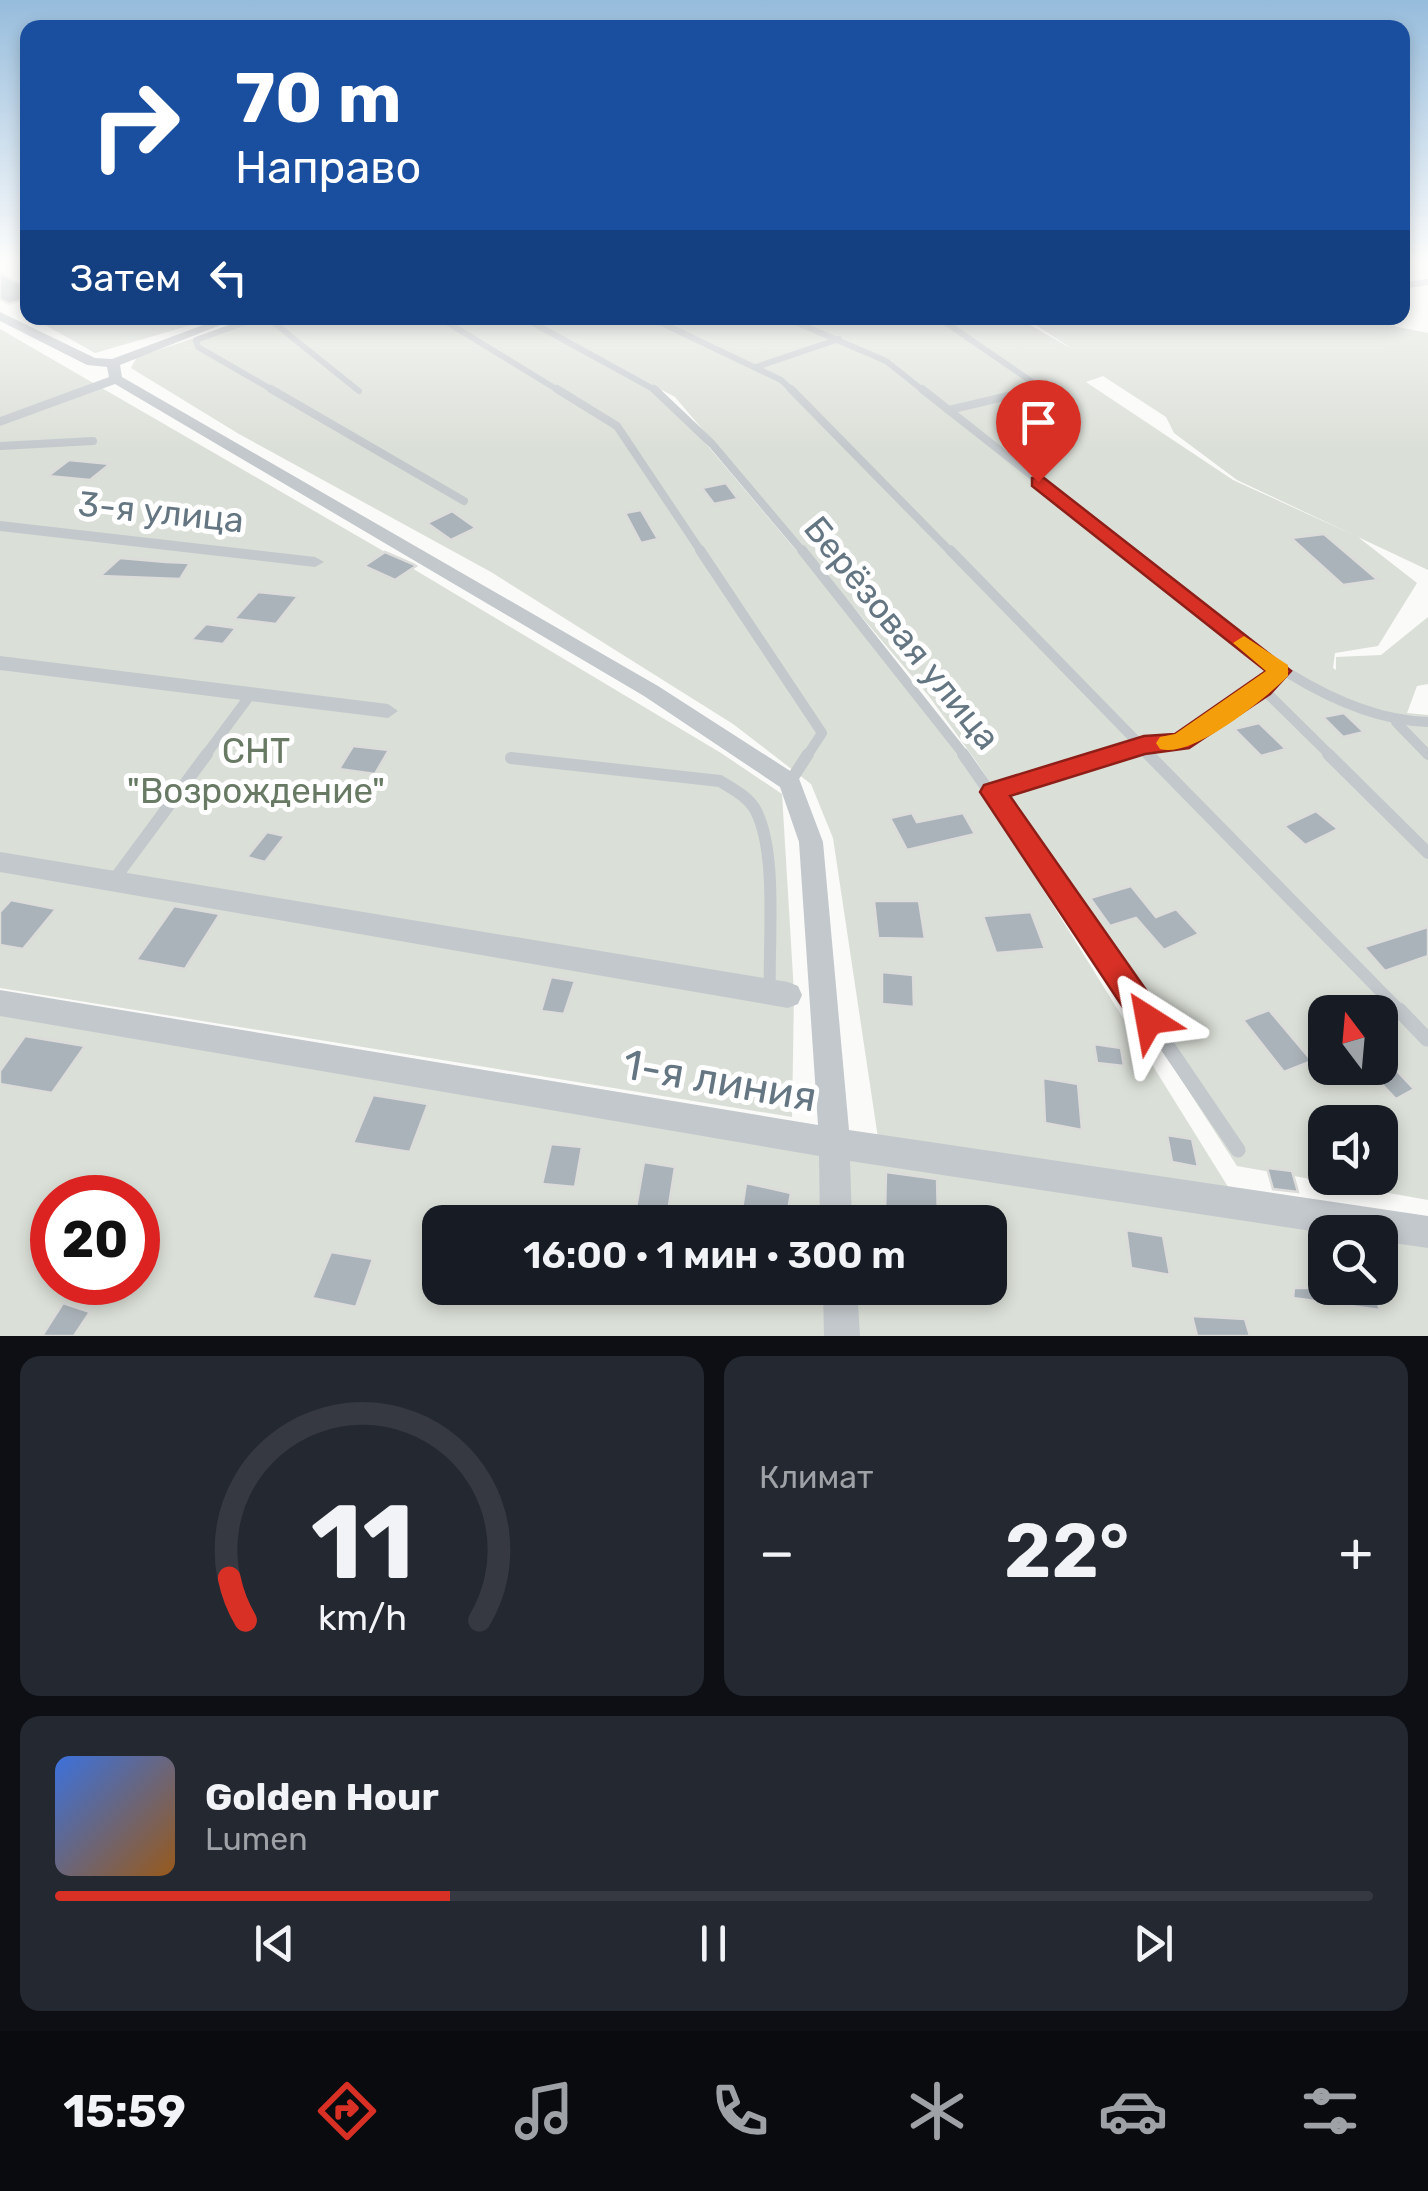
<!DOCTYPE html>
<html lang="ru">
<head>
<meta charset="utf-8">
<style>
	body { margin:0; font-family:Rubik,sans-serif; background:#242831; color:#f1f3f6; height:100vh; display:flex; flex-direction:column; font-size:38px; white-space:nowrap }
	* { box-sizing:border-box; margin:0 }
	p { font-size:32px; color:#9ea1a6 }
	.icon { flex:none; width:55px; height:55px; fill:none; stroke:currentColor; stroke-width:2; stroke-linecap:round; stroke-linejoin:round }
	.map { position:relative; height:1336px; overflow:hidden }
	.side { display:flex; flex-direction:column; gap:20px; padding:20px; background:#0d0f14; flex:1 }
	.side>* { flex:none }
	.guide { position:absolute; left:20px; top:20px; width:1390px; height:305px; border-radius:20px; box-shadow:0 5px 15px #0003; background:#1a4fa0; color:#fff; overflow:hidden }
	.needle { width:65px; rotate:344deg }
	.buttons { position:absolute; left:1308px; top:995px; display:grid; gap:20px }
	.buttons a { display:grid; place-items:center; width:90px; height:90px; border-radius:20px; background:#171b24; box-shadow:0 5px 15px #0003; font-size:50px }
	.speed { position:absolute; left:30px; top:1175px; display:flex; gap:20px; font-size:50px; font-weight:700; text-align:center }
	.speed>* { display:grid; place-content:center; width:130px; height:130px; border-radius:50%; background:#171b24; box-shadow:0 5px 15px #0003; line-height:1 }
	.speed .limit { border:15px solid #d22; background:#fff; color:#111 }
	.pin { position:absolute; display:grid; place-items:center; width:85px; height:85px; color:#fff; margin:-102px -42px; border-radius:50% 50% 50% 0; rotate:-45deg; box-shadow:0 0 10px #0007 }
	.pin .icon { rotate:45deg }
	.me { position:absolute; width:110px; margin:-55px; rotate:326deg; stroke-linejoin:round; filter:drop-shadow(0 0 8px #0008) }
	.turn { display:flex; align-items:center; gap:35px; height:210px; padding:0 50px; font-size:45px }
	.turn .icon { width:130px; height:130px; stroke-width:2.5 }
	.turn b { display:block; font-size:70px; line-height:85px }
	.then { display:flex; align-items:center; height:95px; padding:0 50px; background:#0003; gap:20px; font-size:38px }
	.big { font-size:75px; font-weight:600; line-height:1.1 }
	.side .card { flex:1; display:flex; flex-direction:column; justify-content:center; gap:15px; min-width:0; padding:0 35px; border-radius:20px; background:#242831 }
	.side .dial { align-items:center; gap:0 }
	.dial svg { height:260px; overflow:visible; fill:none; stroke:#363941; stroke-width:7; stroke-linecap:round; text-anchor:middle }
	.dial text { fill:#f1f3f6; stroke:none }
	.song { display:flex; align-items:center; gap:30px }
	.cover { width:120px; height:120px; border-radius:15px; background:linear-gradient(135deg,hsl(220 70% 55%),hsl(30 70% 35%)) }
	.played { height:10px; border-radius:5px; background:linear-gradient(90deg,#d93025 30%,#363941 30%) }
	.keys { display:flex; justify-content:space-around; direction:ltr }
	.heat { display:flex; justify-content:space-between; align-items:center; font-size:55px; direction:ltr }
	.side .tiles { flex:1; display:grid; gap:20px; grid-template-columns:1fr 1fr }
	.card:last-child { grid-column:span 2 }
	.trip { position:absolute; left:422px; top:1205px; width:585px; height:100px; border-radius:20px; background:#171b24; box-shadow:0 5px 15px #0003; font-weight:600; line-height:100px; text-align:center }
	.tabs { display:flex; height:160px; justify-content:space-around; align-items:center; background:#090b0e; color:#9ea1a6 }
	.tabs .icon { width:70px; height:70px }
	.tabs .on { color:#d93025 }
	.tabs b { font-size:45px; color:#f1f3f6 }
	.map>svg:first-child { display:block }
	.green { fill:#dadfd7; fill-rule:evenodd }
	.building { fill:#aab3b9; stroke:#dcdcda; stroke-width:2.5 }
	.lines { fill:none; stroke-linecap:round; stroke-linejoin:round }
	.service-far4 { stroke:#c3c8cc; stroke-width:6 }
	.service-far3 { stroke:#c3c8cc; stroke-width:8 }
	.service-far2 { stroke:#c3c8cc; stroke-width:10 }
	.service-far1 { stroke:#c3c8cc; stroke-width:12 }
	.service { stroke:#c3c8cc; stroke-width:15 }
	.minor { fill:#c3c8cc; fill-rule:evenodd }
	.route { fill:#d93025; stroke:#8d1f18; stroke-width:2.5 }
	.slow { fill:#f59e0b }
	.labels { text-anchor:middle; dominant-baseline:central; stroke-width:10; stroke-linejoin:round; paint-order:stroke }
	.street-label { font-size:35px; fill:#657683; stroke:#fff }
	.park-label { font-size:35px; fill:#687a64; stroke:#fff }
	.near-street-label { font-size:42px; fill:#657683; stroke:#fff }
</style>
</head>
<body>
<div class="map">
<svg width="1428" height="1336" viewBox="0 0 1428 1336">
	<rect width="100%" height="100%" fill="#fafaf8"/>
	<!-- green -->
	<g class="green">
		<path d="M 33,318 L 215,318 L 95,353 Z"/>
		<path d="M 256,318 L 520,318 L 668,399 L 890,661 L 954,746 L 1230,1190 L 878,1138 L 833,838 L 811,784 L 733,724 L 491,572 L 239,434 L 131,368 L 137,357 Z"/>
		<path d="M 529,318 L 1018,318 L 1074,350 L 1025,318 L 1354,318 L 1428,333 L 1428,570 L 1237,480 L 1174,433 L 1166,417 L 1103,376 L 1086,382 L 1233,480 L 1358,537 L 1417,583 L 1378,646 L 1335,653 L 1333,668 L 1336,670 L 1336,657 L 1381,655 L 1428,617 L 1428,684 L 1417,686 L 1407,713 L 1428,715 L 1428,1200 L 1237,1166 L 976,761 L 928,695 L 675,397 ZM 1325,1012 L 1380,1012 L 1380,1068 L 1325,1068 ZM 1325,1122 L 1380,1122 L 1380,1178 L 1325,1178 Z"/>
		<path d="M 0,329 L 385,552 L 721,753 L 782,794 L 794,993 L 792,1117 L 0,988 Z"/>
		<path d="M 0,1007 L 1378,1232 L 1325,1232 L 1325,1288 L 1380,1288 L 1380,1233 L 1428,1241 L 1428,1336 L 0,1336 ZM 52,1198 L 138,1198 L 138,1282 L 52,1282 ZM 440,1222 L 990,1222 L 990,1288 L 440,1288 Z"/>
	</g>
	<!-- building -->
	<g class="building">
		<path d="M 0,273 L 28,288 L 28,298 L 9,304 L 0,299 Z"/>
		<path d="M 69,460 L 110,464 L 90,480 L 48,476 Z"/>
		<path d="M 726,483 L 738,499 L 714,504 L 702,488 Z"/>
		<path d="M 641,510 L 658,539 L 641,543 L 625,513 Z"/>
		<path d="M 452,511 L 476,528 L 451,540 L 427,523 Z"/>
		<path d="M 1324,534 L 1378,580 L 1343,585 L 1291,538 Z"/>
		<path d="M 385,552 L 413,564 L 416,566 L 395,580 L 364,566 Z"/>
		<path d="M 120,558 L 166,562 L 190,563 L 180,579 L 100,576 Z"/>
		<path d="M 258,592 L 298,596 L 276,624 L 234,619 Z"/>
		<path d="M 206,624 L 236,628 L 223,644 L 191,640 Z"/>
		<path d="M 1344,713 L 1364,732 L 1343,737 L 1323,717 Z"/>
		<path d="M 1259,723 L 1286,749 L 1261,756 L 1234,729 Z"/>
		<path d="M 353,746 L 389,750 L 375,774 L 339,769 Z"/>
		<path d="M 1316,811 L 1338,829 L 1305,845 L 1284,826 Z"/>
		<path d="M 912,813 L 917,822 L 963,813 L 975,834 L 907,850 L 890,818 Z"/>
		<path d="M 267,832 L 285,836 L 265,862 L 247,857 Z"/>
		<path d="M 1131,886 L 1156,917 L 1176,909 L 1199,934 L 1164,950 L 1136,918 L 1110,926 L 1090,898 Z"/>
		<path d="M 11,900 L 56,909 L 23,949 L 0,945 L 0,912 Z"/>
		<path d="M 874,901 L 919,901 L 925,939 L 878,938 Z"/>
		<path d="M 174,906 L 220,914 L 185,969 L 136,960 Z"/>
		<path d="M 1031,912 L 1045,949 L 996,953 L 983,916 Z"/>
		<path d="M 1428,927 L 1428,956 L 1385,971 L 1364,947 Z"/>
		<path d="M 882,972 L 913,975 L 914,1007 L 882,1004 Z"/>
		<path d="M 551,977 L 575,981 L 564,1014 L 541,1011 Z"/>
		<path d="M 1269,1010 L 1312,1061 L 1284,1072 L 1243,1020 Z"/>
		<path d="M 25,1036 L 85,1046 L 52,1093 L 0,1084 L 0,1071 Z"/>
		<path d="M 1094,1044 L 1121,1048 L 1124,1066 L 1097,1063 Z"/>
		<path d="M 1380,1053 L 1414,1089 L 1396,1099 L 1366,1068 L 1380,1068 Z"/>
		<path d="M 1043,1078 L 1078,1084 L 1082,1130 L 1045,1123 Z"/>
		<path d="M 373,1095 L 428,1104 L 410,1152 L 353,1143 Z"/>
		<path d="M 1167,1135 L 1192,1139 L 1198,1167 L 1172,1162 Z"/>
		<path d="M 551,1144 L 582,1147 L 575,1187 L 542,1184 Z"/>
		<path d="M 644,1162 L 675,1167 L 668,1212 L 636,1208 Z"/>
		<path d="M 1267,1168 L 1292,1171 L 1298,1192 L 1273,1189 Z"/>
		<path d="M 886,1172 L 937,1179 L 938,1220 L 885,1212 Z"/>
		<path d="M 746,1183 L 791,1193 L 786,1222 L 740,1222 Z"/>
		<path d="M 1126,1230 L 1163,1236 L 1170,1275 L 1131,1268 Z"/>
		<path d="M 331,1252 L 373,1259 L 356,1307 L 312,1298 Z"/>
		<path d="M 1294,1288 L 1373,1288 L 1380,1310 L 1293,1298 Z"/>
		<path d="M 63,1303 L 90,1312 L 74,1336 L 42,1336 Z"/>
		<path d="M 1192,1316 L 1245,1319 L 1250,1336 L 1197,1336 Z"/>
	</g>
	<g class="lines">
		<!-- service-far4 -->
		<g class="service-far4">
			<path d="M 440,318 L 561,392"/>
			<path d="M 524,318 L 659,392"/>
			<path d="M 651,318 L 781,380 L 794,392"/>
			<path d="M 786,318 L 886,361 L 925,392"/>
			<path d="M 939,318 L 1041,388 L 1033,392"/>
			<path d="M 756,367 L 839,339"/>
			<path d="M 276,392 L 198,347 L 196,340 L 246,322 L 273,322 L 359,391"/>
		</g>
		<!-- service-far3 -->
		<g class="service-far3">
			<path d="M 271,389 L 464,501"/>
			<path d="M 557,389 L 617,426 L 702,553"/>
			<path d="M 654,389 L 712,444 L 804,553"/>
			<path d="M 791,389 L 952,553"/>
			<path d="M 922,389 L 1130,553"/>
			<path d="M 949,410 L 1038,389"/>
			<path d="M 0,446 L 93,441"/>
		</g>
		<!-- service-far2 -->
		<g class="service-far2">
			<path d="M 700,550 L 822,733 L 807,756"/>
			<path d="M 802,550 L 965,756"/>
			<path d="M 950,550 L 1151,756"/>
			<path d="M 1127,550 C 1210,616 1318,719 1428,722"/>
			<path d="M 1262,688 L 1331,756"/>
			<path d="M 1396,722 L 1428,755"/>
			<path d="M 205,756 L 251,694"/>
			<path d="M 1108,756 L 1144,745 L 1180,742 L 1280,671"/>
		</g>
		<!-- service-far1 -->
		<g class="service-far1">
			<path d="M 963,754 L 1144,1013"/>
			<path d="M 1148,754 L 1402,1013"/>
			<path d="M 1328,754 L 1428,853"/>
			<path d="M 511,758 L 720,781 C 733,789 749,797 756,811 C 778,854 768,943 770,992"/>
			<path d="M 790,782 L 808,754"/>
			<path d="M 993,792 L 1116,754"/>
			<path d="M 113,881 L 207,754"/>
		</g>
		<!-- service -->
		<g class="service">
			<path d="M 1143,1010 L 1238,1150"/>
			<path d="M 1399,1010 L 1427,1039"/>
		</g>
		<!-- minor -->
		<g class="minor">
			<path d="M 1428,279 L 1428,285 L 1402,289 L 1402,282 Z"/>
			<path d="M 0,312 L 95,358 L 112,359 L 222,318 L 238,318 L 120,365 L 122,377 L 658,686 L 798,776 L 823,842 L 849,1130 L 1428,1216 L 1428,1248 L 1380,1241 L 1380,1232 L 1325,1233 L 850,1161 L 852,1222 L 820,1222 L 819,1156 L 0,1016 L 0,990 L 818,1125 L 799,842 L 780,787 L 644,696 L 115,384 L 0,426 L 0,417 L 109,377 L 107,367 L 87,365 L 0,321 Z"/>
			<path d="M 0,521 L 315,557 L 324,562 L 315,567 L 0,531 Z"/>
			<path d="M 0,656 L 388,704 L 398,711 L 388,718 L 0,670 Z"/>
			<path d="M 0,852 L 788,982 L 798,986 L 802,995 L 798,1004 L 788,1008 L 0,872 Z"/>
			<path d="M 823,1288 L 857,1288 L 860,1336 L 824,1336 Z"/>
		</g>
	</g>
	<!-- sky -->
	<linearGradient id="sky" x2="0" y2="1"><stop stop-color="#96bcdc"/><stop offset="0.58" stop-color="#fdfdfc"/><stop offset="1" stop-color="#fdfdfc" stop-opacity="0"/></linearGradient>
	<rect width="1428" height="450" fill="url(#sky)"/>
	<!-- route -->
	<path class="route" d="M 1032,478 L 1044,478 L 1291,671 L 1270,694 L 1189,748 L 1145,754 L 1010,796 L 1160,1010 L 1165,1020 L 1160,1030 L 1149,1035 L 1138,1030 L 980,792 L 984,785 L 1144,736 L 1175,734 L 1266,671 L 1032,486 Z"/>
	<!-- slow -->
	<path class="slow" d="M 1244,636 L 1288,665 L 1288,676 C 1265,699 1192,759 1160,749 L 1156,743 L 1160,737 L 1175,734 L 1266,671 L 1233,643 Z"/>
	<g class="labels">
		<!-- street labels -->
		<g class="street-label">
			<text transform="translate(161 512) rotate(6)">3-я улица</text>
			<text transform="translate(902 633) rotate(51)">Берёзовая улица</text>
		</g>
		<!-- park labels -->
		<g class="park-label">
			<text x="256" y="751">СНТ<tspan x="256" dy="40">"Возрождение"</tspan></text>
		</g>
		<!-- near-street labels -->
		<g class="near-street-label">
			<text transform="translate(720 1081) rotate(10)">1-я линия</text>
		</g>
	</g>
</svg>
<div class="buttons">
<a><svg class="needle" viewBox="-14 -14 28 28"><path d="M0-13l5 13h-10z" fill="#e53935"/><path d="M0 13l5-13h-10z" fill="#9ea1a6"/></svg></a>
<a><svg class="icon" aria-label="sound" viewBox="0 0 24 24"><path d="M4 9h4l5-4v14l-5-4H4zM17 9q2 3 0 6"/></svg></a>
<a><svg class="icon" aria-label="search" viewBox="0 0 24 24"><circle cx="10" cy="10" r="6"/><path d="M15 15l6 6"/></svg></a>
</div>
<div class="speed"><div class="limit">20</div></div>
<div class="pin" style="left:1038px;top:482px;background:#d93025"><svg class="icon" aria-label="arrive" viewBox="0 0 24 24"><path d="M6 21V4h12l-3 4 3 4H6"/></svg></div>
<svg class="me" style="left:1149px;top:1020px" viewBox="-20 -20 40 40"><path d="M0-17L14 15 0 8-14 15z" fill="#d93025" stroke="#fff" stroke-width="4"/></svg>
<div class="trip">16:00 · 1 мин · 300 m</div>
<div class="guide">
<div class="turn"><svg class="icon" aria-label="right" viewBox="0 0 24 24"><path d="M7 20v-9h11M14 6l5 5-5 5"/></svg><div><b>70 m</b>Направо</div></div>
<div class="then">Затем<svg class="icon" aria-label="left" viewBox="0 0 24 24"><path d="M17 20v-9H6M10 6l-5 5 5 5"/></svg></div>
</div>
</div>
<section class="side">
<div class="tiles">
<div class="card dial"><svg viewBox="0 0 100 80">
<path d="M14 69A42 42 0 1 1 86 69"/>
<path d="M14 69A42 42 0 0 1 9 56" stroke="#d93025"/>
<text x="50" y="56" font-size="32" font-weight="700">11</text>
<text x="50" y="72" font-size="11">km/h</text>
</svg></div>
<div class="card"><p>Климат</p>
<div class="heat"><a>−</a><b class="big">22°</b><a>+</a></div>
</div>
<div class="card">
<div class="song"><i class="cover"></i><div><b>Golden Hour</b><p>Lumen</p></div></div>
<div class="played"></div>
<div class="keys"><svg class="icon" aria-label="previous" viewBox="0 0 24 24"><path d="M18 5L8 12l10 7zM5 5v14"/></svg><svg class="icon" aria-label="pause" viewBox="0 0 24 24"><path d="M8 5v14M16 5v14"/></svg><svg class="icon" aria-label="next" viewBox="0 0 24 24"><path d="M6 5l10 7-10 7zM19 5v14"/></svg></div>
</div>
</div>
</section>
<nav class="tabs">
<b>15:59</b>
<svg class="icon on" aria-label="directions" viewBox="0 0 24 24"><path d="M12 3l9 9-9 9-9-9zM9 14v-3h6M13 9l2 2-2 2"/></svg>
<svg class="icon" aria-label="music" viewBox="0 0 24 24"><path d="M9 18V5l10-2v13"/><circle cx="6" cy="18" r="3"/><circle cx="16" cy="16" r="3"/></svg>
<svg class="icon" aria-label="phone" viewBox="0 0 24 24"><path d="M5 4h4l2 5-3 2q2 4 5 5l2-3 5 2v4C11 20 4 13 5 4z"/></svg>
<svg class="icon" aria-label="climate" viewBox="0 0 24 24"><path d="M12 3v18M4 7l16 10M4 17L20 7"/></svg>
<svg class="icon" aria-label="car" viewBox="0 0 24 24"><path d="M5 17H2v-5l4-1 3-4h7l3 4 3 1v5h-3M9 17h6M6 11h13"/><circle cx="7" cy="17" r="2"/><circle cx="17" cy="17" r="2"/></svg>
<svg class="icon" aria-label="filters" viewBox="0 0 24 24"><path d="M4 7h16M4 17h16"/><circle cx="9" cy="7" r="2"/><circle cx="15" cy="17" r="2"/></svg>
</nav>
</body>
</html>
